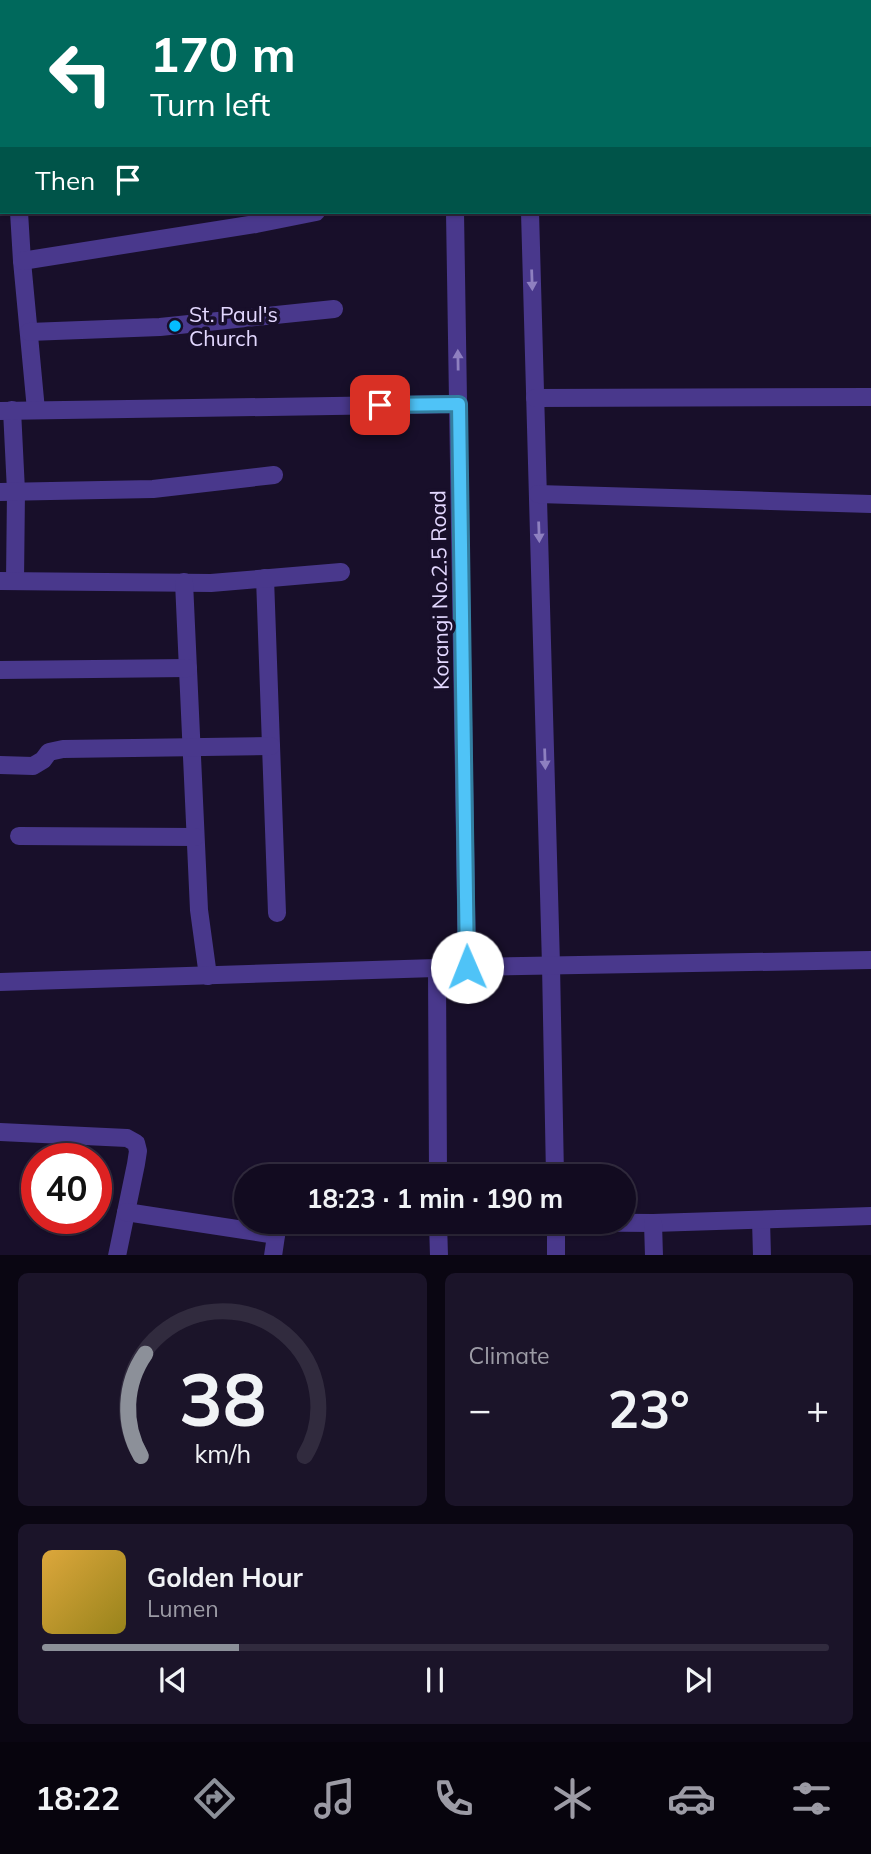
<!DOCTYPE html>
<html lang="en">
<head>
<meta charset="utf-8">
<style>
	body { margin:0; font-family:Mulish,sans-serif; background:#1b1429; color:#f1f3f6; height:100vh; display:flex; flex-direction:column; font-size:26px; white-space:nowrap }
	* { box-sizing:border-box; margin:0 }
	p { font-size:23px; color:#9c9ba5 }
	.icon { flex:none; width:38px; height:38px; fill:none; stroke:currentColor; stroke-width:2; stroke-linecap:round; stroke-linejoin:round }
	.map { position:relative; height:1255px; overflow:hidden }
	.drawer { display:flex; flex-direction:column; gap:18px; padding:18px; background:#0a0612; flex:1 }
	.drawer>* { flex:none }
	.top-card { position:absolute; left:0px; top:0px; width:872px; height:214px; box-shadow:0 2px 5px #0004,0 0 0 2px #312b3e; background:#00695c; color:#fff; overflow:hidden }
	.speed { position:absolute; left:21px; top:1143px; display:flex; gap:14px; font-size:35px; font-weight:700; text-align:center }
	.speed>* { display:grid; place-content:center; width:91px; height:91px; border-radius:50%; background:#120b20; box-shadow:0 2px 5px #0004,0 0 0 2px #312b3e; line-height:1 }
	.speed .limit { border:10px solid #d22; background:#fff; color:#111 }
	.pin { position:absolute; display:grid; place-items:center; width:60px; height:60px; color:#fff; margin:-30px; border-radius:14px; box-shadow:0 4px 10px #0006 }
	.me { position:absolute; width:77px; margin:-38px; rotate:359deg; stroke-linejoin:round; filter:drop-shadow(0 0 5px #0008) }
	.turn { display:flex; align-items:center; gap:24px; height:147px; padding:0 35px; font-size:32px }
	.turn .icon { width:91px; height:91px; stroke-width:2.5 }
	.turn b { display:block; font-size:49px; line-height:60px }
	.then { display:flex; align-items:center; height:66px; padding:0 35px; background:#0003; gap:14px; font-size:26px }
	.big { font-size:52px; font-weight:700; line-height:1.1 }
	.drawer .widget { flex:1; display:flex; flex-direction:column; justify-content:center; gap:10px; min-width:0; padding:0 24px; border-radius:10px; background:#1b1429 }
	.drawer .dial { align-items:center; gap:0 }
	.dial svg { height:182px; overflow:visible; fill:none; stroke:#312b3e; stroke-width:7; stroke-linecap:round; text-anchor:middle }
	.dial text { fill:#f1f3f6; stroke:none }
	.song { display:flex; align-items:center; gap:21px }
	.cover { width:84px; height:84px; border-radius:10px; background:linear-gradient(135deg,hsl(40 70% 55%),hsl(50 70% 35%)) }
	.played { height:7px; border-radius:4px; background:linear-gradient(90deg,#8c9099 25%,#312b3e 25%) }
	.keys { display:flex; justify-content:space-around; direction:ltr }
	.heat { display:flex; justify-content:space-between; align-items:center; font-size:38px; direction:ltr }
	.drawer .tiles { flex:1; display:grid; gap:18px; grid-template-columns:1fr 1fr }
	.widget:last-child { grid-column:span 2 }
	.trip { position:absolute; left:234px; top:1164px; width:402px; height:70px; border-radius:35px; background:#120b20; box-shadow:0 2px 5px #0004,0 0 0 2px #312b3e; font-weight:700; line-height:70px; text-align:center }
	.tabs { display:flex; height:112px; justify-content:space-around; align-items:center; background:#07040d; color:#9c9ba5 }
	.tabs .icon { width:49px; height:49px }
	.tabs .active { color:#8c9099 }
	.tabs b { font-size:32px; color:#f1f3f6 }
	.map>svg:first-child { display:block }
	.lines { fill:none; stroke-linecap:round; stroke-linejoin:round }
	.minor { stroke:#49388c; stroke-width:18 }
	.oneway { fill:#8e80c0 }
	.route-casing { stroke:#337fa1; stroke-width:18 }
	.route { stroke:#4fc3f7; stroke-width:12 }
	.poi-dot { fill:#04bdff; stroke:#180f2a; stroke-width:2.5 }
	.labels { text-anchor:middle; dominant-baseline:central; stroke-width:7; stroke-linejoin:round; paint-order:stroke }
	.poi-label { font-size:21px; fill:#e3d8ff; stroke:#180f2a; text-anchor:start }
	.street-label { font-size:21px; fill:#e3d8ff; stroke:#180f2a }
</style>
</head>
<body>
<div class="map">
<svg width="871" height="1256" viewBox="0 0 871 1256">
	<rect width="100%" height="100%" fill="#180f2a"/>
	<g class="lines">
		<!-- minor -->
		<g class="minor">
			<path d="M 349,0 L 350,2"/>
			<path d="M 451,0 L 451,2"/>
			<path d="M 524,0 L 524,2"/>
			<path d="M 130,2 L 170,0"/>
			<path d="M 0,7 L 2,7"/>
			<path d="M 0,94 L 2,93"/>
			<path d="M 0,198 L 2,197"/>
			<path d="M 19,212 L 22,261 L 36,410"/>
			<path d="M 455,212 L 467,967"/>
			<path d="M 530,212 L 551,965 L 555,1176"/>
			<path d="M 22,261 L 256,224 L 316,212"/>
			<path d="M 29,332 L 160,327 L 334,309"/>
			<path d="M 535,398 L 871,397"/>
			<path d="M 12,410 L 16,491 L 15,581"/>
			<path d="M 0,411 L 459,404"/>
			<path d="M 0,492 L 153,489 L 274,475"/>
			<path d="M 538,494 L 871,504"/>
			<path d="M 265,578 L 277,913"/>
			<path d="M 0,581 L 211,583 L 341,572"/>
			<path d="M 184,582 L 199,910 L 208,976"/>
			<path d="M 0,670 L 188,668"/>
			<path d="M 0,765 L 33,766 L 43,760 L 49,752 L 63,749 L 271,746"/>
			<path d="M 19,836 L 195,837"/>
			<path d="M 437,968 L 438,1176"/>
			<path d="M 0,982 L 467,967 L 871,960"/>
			<path d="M 0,1132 L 127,1138 L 136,1143 L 138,1151 L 136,1164 L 117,1256"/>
			<path d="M 126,1212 L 276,1235"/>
			<path d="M 761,1220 L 762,1256"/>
			<path d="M 438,1222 L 439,1256"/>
			<path d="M 528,1222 L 653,1223 L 871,1216"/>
			<path d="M 556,1222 L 556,1256"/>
			<path d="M 653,1223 L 654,1256"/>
			<path d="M 273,1256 L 278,1222"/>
		</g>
	</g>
	<!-- one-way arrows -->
	<defs><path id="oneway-solid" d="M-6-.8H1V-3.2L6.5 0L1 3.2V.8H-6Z" transform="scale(1.75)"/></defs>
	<g class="oneway">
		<use href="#oneway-solid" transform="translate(532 280) rotate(88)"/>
		<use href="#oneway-solid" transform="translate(458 360) rotate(-91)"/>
		<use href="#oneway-solid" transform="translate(539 532) rotate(88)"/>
		<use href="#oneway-solid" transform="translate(545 759) rotate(88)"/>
	</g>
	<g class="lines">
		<defs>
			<path id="route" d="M 380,405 L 459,404 L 467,967"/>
		</defs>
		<!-- route casing -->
		<use href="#route" class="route-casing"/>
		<!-- route -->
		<use href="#route" class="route"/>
	</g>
	<!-- markers -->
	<circle class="poi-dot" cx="175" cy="326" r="7"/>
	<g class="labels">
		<!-- poi labels -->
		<g class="poi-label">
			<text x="189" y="314">St. Paul's<tspan x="189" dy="24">Church</tspan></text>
		</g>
		<!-- street labels -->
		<g class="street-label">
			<text transform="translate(439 590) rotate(-91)">Korangi No.2.5 Road</text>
		</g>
	</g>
</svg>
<div class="speed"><div class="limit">40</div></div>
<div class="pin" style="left:380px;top:405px;background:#d93025"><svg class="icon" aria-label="arrive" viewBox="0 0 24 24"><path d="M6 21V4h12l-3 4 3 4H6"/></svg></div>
<svg class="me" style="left:467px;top:967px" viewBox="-20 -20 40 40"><circle r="19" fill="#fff"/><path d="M0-13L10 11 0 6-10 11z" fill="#4fc3f7"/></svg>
<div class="trip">18:23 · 1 min · 190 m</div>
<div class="top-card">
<div class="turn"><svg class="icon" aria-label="left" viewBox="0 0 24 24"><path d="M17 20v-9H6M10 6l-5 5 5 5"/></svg><div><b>170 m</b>Turn left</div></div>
<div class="then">Then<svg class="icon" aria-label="arrive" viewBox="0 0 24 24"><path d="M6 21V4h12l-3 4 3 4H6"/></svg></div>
</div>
</div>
<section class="drawer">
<div class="tiles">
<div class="widget dial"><svg viewBox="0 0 100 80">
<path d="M14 69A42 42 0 1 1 86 69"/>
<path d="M14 69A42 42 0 0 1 16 24" stroke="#8c9099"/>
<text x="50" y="56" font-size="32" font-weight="700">38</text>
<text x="50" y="72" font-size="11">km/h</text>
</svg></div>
<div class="widget"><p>Climate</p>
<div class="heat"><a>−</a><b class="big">23°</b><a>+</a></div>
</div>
<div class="widget">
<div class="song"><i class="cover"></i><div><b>Golden Hour</b><p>Lumen</p></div></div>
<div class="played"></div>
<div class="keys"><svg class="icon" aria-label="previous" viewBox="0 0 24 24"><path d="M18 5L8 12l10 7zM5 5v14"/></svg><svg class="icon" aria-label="pause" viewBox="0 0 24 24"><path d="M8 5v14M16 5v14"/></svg><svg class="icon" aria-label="next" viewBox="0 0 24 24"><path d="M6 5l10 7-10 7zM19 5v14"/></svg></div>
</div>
</div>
</section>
<nav class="tabs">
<b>18:22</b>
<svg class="icon active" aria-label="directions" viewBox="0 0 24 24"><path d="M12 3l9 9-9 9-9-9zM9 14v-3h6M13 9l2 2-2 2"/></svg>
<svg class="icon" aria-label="music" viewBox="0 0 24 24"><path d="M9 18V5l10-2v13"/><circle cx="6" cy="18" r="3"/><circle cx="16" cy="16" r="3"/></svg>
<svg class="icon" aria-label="phone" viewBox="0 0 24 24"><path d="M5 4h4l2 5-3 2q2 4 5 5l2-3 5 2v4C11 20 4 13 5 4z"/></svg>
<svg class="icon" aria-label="climate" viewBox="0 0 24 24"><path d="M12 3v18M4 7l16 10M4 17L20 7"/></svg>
<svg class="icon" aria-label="car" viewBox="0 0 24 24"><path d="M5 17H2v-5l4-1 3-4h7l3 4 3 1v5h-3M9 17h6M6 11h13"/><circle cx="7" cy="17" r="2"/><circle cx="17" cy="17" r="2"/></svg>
<svg class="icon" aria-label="filters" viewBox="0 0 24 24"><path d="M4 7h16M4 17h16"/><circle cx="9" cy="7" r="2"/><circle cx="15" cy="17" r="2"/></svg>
</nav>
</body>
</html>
